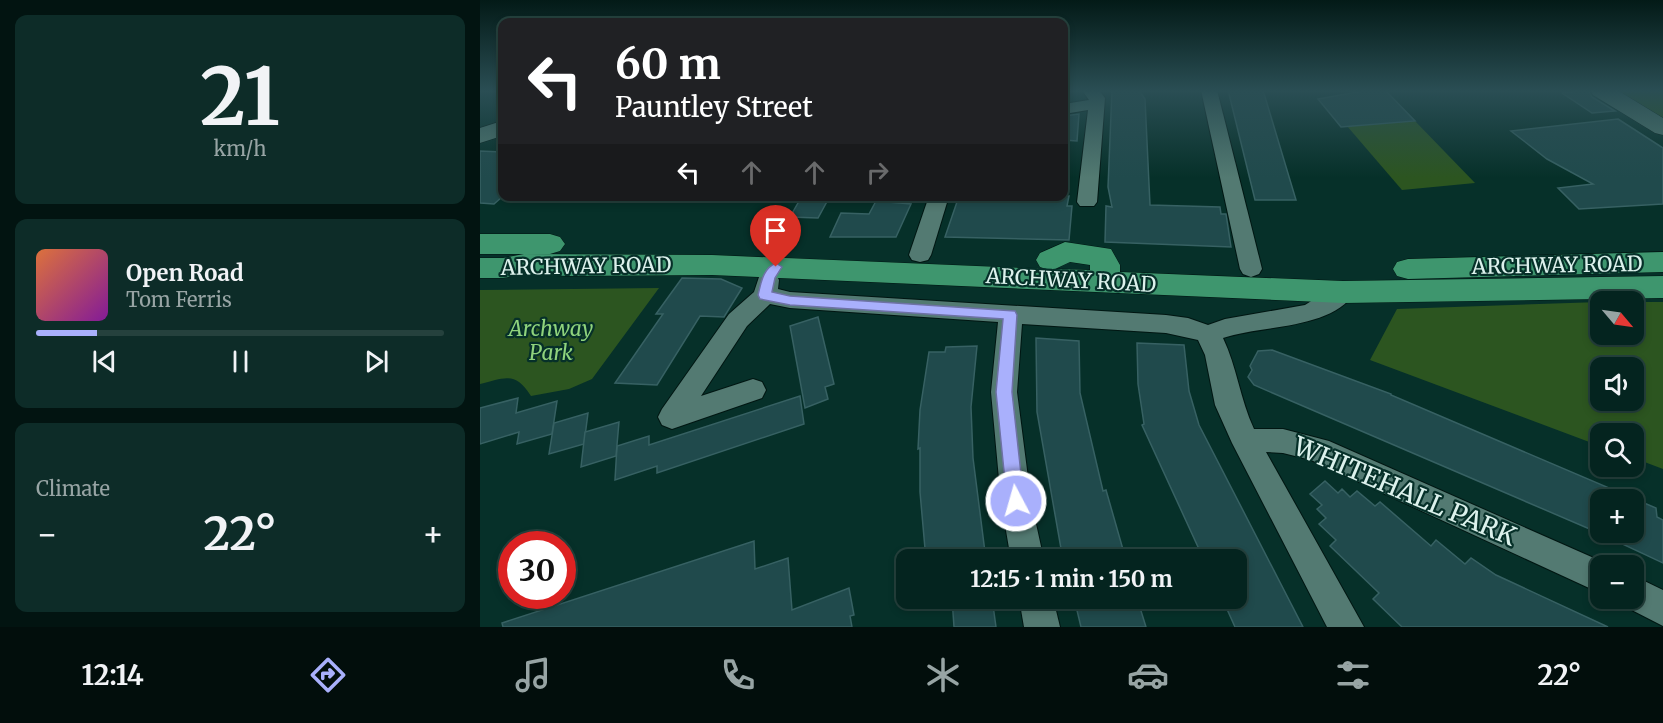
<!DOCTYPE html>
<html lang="en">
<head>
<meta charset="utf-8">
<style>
	body { margin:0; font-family:Merriweather,serif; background:#0d2c28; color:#f1f3f6; height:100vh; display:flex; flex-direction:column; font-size:22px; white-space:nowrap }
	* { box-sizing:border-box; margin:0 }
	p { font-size:20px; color:#97a4a4 }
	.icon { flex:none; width:33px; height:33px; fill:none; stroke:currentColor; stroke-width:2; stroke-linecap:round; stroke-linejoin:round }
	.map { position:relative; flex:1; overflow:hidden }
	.drawer { display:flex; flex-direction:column; gap:15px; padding:15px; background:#021411; width:480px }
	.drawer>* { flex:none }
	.top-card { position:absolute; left:18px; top:18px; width:570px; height:183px; border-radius:12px; box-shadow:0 3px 9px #0003,0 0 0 2px #25413d; background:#202124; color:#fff; overflow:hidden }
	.needle { width:39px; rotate:119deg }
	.controls { position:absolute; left:1110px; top:291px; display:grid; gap:12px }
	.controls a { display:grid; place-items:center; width:54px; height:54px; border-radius:12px; background:#04241f; box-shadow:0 3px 9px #0003,0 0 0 2px #25413d; font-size:30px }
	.speed { position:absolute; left:18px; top:531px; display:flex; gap:12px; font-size:30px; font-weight:700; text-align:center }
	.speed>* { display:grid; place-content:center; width:78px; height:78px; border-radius:50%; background:#04241f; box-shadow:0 3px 9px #0003,0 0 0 2px #25413d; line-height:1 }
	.speed .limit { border:9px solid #d22; background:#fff; color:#111 }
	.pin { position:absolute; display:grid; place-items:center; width:51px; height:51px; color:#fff; margin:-62px -26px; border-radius:50% 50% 50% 0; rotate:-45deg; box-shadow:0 0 6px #0007 }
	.pin .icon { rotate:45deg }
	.me { position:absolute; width:66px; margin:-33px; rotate:354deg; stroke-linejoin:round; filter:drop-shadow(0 0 4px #0008) }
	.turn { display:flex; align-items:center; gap:21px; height:126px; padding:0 18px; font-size:27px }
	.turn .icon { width:78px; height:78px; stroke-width:2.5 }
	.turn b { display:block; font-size:42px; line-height:51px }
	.lanes { display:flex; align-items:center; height:57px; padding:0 18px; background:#0003; justify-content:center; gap:30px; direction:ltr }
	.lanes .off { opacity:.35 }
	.big { font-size:45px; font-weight:700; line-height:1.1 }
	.drawer .widget { flex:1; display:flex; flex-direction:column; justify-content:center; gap:9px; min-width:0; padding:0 21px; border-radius:12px; background:#0d2c28 }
	.drawer .dial { align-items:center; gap:0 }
	.dial b { font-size:78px; line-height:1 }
	.song { display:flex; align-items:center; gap:18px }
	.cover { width:72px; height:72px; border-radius:9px; background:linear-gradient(135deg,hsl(20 70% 55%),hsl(290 70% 35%)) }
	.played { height:6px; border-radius:3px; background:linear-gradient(90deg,#a9b0fc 15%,#25413d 15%) }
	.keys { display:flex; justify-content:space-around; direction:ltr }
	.heat { display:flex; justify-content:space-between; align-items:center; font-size:33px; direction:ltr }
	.trip { position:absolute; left:416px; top:549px; width:351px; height:60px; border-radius:12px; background:#04241f; box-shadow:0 3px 9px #0003,0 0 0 2px #25413d; font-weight:700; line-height:60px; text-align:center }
	.tab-bar { display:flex; height:96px; justify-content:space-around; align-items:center; background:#020e0c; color:#97a4a4 }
	.tab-bar .icon { width:42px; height:42px }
	.tab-bar .on { color:#a9b0fc }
	.tab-bar b { font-size:27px; color:#f1f3f6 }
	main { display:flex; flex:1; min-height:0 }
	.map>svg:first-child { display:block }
	.green { fill:#2c5520; fill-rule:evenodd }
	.building { fill:#204a4c; stroke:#376163; stroke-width:1.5; fill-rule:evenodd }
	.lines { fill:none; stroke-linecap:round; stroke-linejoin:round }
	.minor-casing { stroke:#001612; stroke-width:2 }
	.secondary-casing { stroke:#001612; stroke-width:1 }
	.trunk-casing { stroke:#001612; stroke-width:1 }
	.minor { fill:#537a72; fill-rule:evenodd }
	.secondary { fill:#537a72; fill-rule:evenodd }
	.trunk { fill:#3e966e; fill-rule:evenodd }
	.route { fill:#a9b0fc; stroke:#6e72a4; stroke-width:1.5 }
	.labels { text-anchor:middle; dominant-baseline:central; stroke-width:4.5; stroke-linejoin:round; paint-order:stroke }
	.street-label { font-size:21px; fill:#dcf1ec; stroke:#063029 }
	.park-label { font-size:21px; font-style:italic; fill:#8fd37c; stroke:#063029 }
	.near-street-label { font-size:26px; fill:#dcf1ec; stroke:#063029 }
</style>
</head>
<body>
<main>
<section class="drawer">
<div class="widget dial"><b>21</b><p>km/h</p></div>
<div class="widget">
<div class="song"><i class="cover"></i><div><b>Open Road</b><p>Tom Ferris</p></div></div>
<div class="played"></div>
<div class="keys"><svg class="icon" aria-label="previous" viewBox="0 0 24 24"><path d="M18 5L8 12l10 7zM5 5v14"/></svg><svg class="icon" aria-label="pause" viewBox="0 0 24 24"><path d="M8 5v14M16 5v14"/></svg><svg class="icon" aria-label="next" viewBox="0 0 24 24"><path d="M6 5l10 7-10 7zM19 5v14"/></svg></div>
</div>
<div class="widget"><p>Climate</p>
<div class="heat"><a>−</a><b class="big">22°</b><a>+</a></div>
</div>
</section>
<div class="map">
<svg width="1183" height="627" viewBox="0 0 1183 627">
	<rect width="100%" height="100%" fill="#063029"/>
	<!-- green -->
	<g class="green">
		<path d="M 1137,90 L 1183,90 L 1183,118 Z"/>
		<path d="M 935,121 L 995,183 L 922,190 L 867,126 Z"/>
		<path d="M 179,288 L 112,379 L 89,389 L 51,396 C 35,371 25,378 0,384 L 0,290 Z"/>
		<path d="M 1120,302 L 1120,334 L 1154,334 L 1154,302 L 1183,302 L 1183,469 L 1154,458 L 1154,434 L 1120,434 L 1120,446 L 890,360 L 917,309 ZM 1120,368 L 1154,368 L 1154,400 L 1120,400 Z"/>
	</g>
	<!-- building -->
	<g class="building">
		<path d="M 632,90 L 659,90 L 665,99 L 670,205 L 740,207 L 741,214 L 746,214 L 751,247 L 625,242 L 626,206 L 632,207 L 628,187 Z"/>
		<path d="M 748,90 L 783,90 L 816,200 L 775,200 Z"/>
		<path d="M 888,90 L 905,90 L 935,121 L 861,127 L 838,99 Z"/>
		<path d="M 1108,90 L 1112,97 L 1135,111 L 1112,113 L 1082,93 Z"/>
		<path d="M 599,114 L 597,141 L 584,140 L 584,116 Z"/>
		<path d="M 1138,119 L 1183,148 L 1183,204 L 1099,209 L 1078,188 L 1113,184 L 1067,159 L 1031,131 Z"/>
		<path d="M 0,151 L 22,152 L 22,197 L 14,204 L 0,203 Z"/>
		<path d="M 322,196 L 350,196 L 338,218 L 310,217 Z"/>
		<path d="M 479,196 L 589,196 L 587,206 L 592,206 L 589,240 L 465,237 Z"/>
		<path d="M 396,201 L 431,204 L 416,237 L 350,237 L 361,213 L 389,214 Z"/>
		<path d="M 202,278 L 241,279 L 262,288 L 244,317 L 220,316 L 177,385 L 135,383 L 183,314 L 176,314 Z"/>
		<path d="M 338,317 L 354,384 L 345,387 L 348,399 L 325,408 L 310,326 Z"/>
		<path d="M 556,338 L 599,341 L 600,393 L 623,491 L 626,490 L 646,560 L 583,560 L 557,412 Z"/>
		<path d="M 657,343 L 704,345 L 709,391 L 719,425 L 823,627 L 755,627 L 742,598 L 756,598 L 756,560 L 724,560 L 662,425 L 664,424 L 658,384 Z"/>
		<path d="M 497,346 L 491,407 L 493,458 L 506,560 L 446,560 L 440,492 L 440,448 L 438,449 L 440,410 L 449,352 L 465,352 L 466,347 Z"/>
		<path d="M 792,350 L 911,394 L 911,395 L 1176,508 L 1177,517 L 1183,520 L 1183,563 L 1119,533 L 774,385 L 768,377 L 772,370 L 770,366 L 778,351 ZM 1120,500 L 1154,500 L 1154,532 L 1120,532 Z"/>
		<path d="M 320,396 L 324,424 L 177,473 L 177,466 L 135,480 L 137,446 L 169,436 L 169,445 Z"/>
		<path d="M 38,398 L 36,413 L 77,401 L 72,434 L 37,444 L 39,432 L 0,444 L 0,408 Z"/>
		<path d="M 108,413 L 104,444 L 69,454 L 74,423 Z"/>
		<path d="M 139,422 L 136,456 L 101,467 L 105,432 Z"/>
		<path d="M 845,481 L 858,493 L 862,489 L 870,497 L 877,491 L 895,506 L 900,502 L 951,546 L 956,540 L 985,564 L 991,558 L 1016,575 L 1128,627 L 922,627 L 893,599 L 899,593 L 850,546 L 856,540 L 839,524 L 846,518 L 837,509 L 842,505 L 830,494 Z"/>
		<path d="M 274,541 L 275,569 L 308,558 L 312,610 L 369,588 L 374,615 L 370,616 L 372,627 L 23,627 L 22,623 Z"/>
		<path d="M 472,598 L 512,598 L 516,627 L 474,627 Z"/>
		<path d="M 594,598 L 657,598 L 666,627 L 601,627 Z"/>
	</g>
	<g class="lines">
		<defs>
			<g id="minor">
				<path d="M 602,90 L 619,90 L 625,98 L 617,202 L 614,206 L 600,206 L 597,202 L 608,110 L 584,114 L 584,104 L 609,100 Z"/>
				<path d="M 721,90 L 737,90 L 782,269 L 779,274 L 771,277 L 763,274 L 760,269 Z"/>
				<path d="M 449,196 L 469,196 L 451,255 L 448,260 L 440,262 L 432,260 L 429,255 Z"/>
				<path d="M 288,272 L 296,274 L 299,280 L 298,289 L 310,292 L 686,315 L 708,318 L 728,325 L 745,319 L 825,305 L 855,286 L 863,284 L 871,286 L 875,292 C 852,330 780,325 743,338 C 757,367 760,399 774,429 L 803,429 L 849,441 L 1132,566 L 1120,566 L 1120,593 L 831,460 L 803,453 L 786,452 L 884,627 L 847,627 L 752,443 L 735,405 L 725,355 L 718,340 L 686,333 L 542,324 L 537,392 L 551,501 L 564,560 L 531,560 L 521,501 L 511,392 L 518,322 L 310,308 L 290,304 L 267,326 L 221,396 L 273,379 L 282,382 L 286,390 L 282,398 L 192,429 L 182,425 L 178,417 L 182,409 L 249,314 L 274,292 L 280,274 Z"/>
				<path d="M 1154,576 L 1183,590 L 1183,626 L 1142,605 L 1139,598 L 1154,598 Z"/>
				<path d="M 539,598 L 573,598 L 580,627 L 544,627 Z"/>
			</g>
			<g id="secondary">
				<path d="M 1110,90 L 1137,90 L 1183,118 L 1183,135 L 1175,133 L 1113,95 Z"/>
				<path d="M 22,121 L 22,136 L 0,143 L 0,128 Z"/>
			</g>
			<g id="trunk">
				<path d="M 0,234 L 70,234 L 80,237 L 85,244 L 80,251 L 70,254 L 0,254 Z"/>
				<path d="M 585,242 L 631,249 L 640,265 L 640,272 L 863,281 L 1183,276 L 1183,298 L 863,303 L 232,275 L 87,276 L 44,274 L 23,278 L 0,278 L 0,258 L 23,258 L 44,254 L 232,255 L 566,269 L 560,267 L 556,260 L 560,253 ZM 590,262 L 610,265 L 610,270 L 575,269 Z"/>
				<path d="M 1183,252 L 1183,272 L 928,279 L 917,276 L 913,269 L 917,262 L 928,259 Z"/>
			</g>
		</defs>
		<!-- minor casing -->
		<use href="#minor" class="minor-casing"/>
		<!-- secondary casing -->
		<use href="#secondary" class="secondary-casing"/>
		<!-- trunk casing -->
		<use href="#trunk" class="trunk-casing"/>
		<!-- minor -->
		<use href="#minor" class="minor"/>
		<!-- secondary -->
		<use href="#secondary" class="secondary"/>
		<!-- trunk -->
		<use href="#trunk" class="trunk"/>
	</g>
	<!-- sky -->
	<linearGradient id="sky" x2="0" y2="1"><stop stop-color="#031a17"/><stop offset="0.51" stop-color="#2a4e54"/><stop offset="1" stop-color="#2a4e54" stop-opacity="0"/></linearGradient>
	<rect width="1183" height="178" fill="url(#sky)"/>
	<!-- route -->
	<path class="route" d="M 296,263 L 302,267 L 295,278 L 292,292 L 310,296 L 535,311 L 537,315 L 532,392 L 544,501 L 542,506 L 536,509 L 529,506 L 527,501 L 516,392 L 523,319 L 310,305 L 280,299 L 278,295 C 281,283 283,268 296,263 Z"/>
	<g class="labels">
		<!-- street labels -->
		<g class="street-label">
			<text transform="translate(1077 265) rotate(-1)">ARCHWAY ROAD</text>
			<text transform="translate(106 266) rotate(-1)">ARCHWAY ROAD</text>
			<text transform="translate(591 280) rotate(3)">ARCHWAY ROAD</text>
		</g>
		<!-- park labels -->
		<g class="park-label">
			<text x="71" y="328">Archway<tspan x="71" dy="24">Park</tspan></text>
		</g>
		<!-- near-street labels -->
		<g class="near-street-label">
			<text transform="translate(925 491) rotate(23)">WHITEHALL PARK</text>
		</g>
	</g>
</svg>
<div class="controls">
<a><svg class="needle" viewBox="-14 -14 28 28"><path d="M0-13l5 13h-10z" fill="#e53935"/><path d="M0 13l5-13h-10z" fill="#97a4a4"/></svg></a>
<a><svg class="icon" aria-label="sound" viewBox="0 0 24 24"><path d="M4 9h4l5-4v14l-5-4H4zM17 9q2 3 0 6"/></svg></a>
<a><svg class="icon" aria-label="search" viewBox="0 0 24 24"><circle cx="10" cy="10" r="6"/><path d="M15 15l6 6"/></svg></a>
<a>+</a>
<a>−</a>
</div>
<div class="speed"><div class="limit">30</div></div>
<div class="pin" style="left:296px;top:267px;background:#d93025"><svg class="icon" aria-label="arrive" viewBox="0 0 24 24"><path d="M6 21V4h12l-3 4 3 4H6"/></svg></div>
<svg class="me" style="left:536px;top:501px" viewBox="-20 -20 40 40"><circle r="17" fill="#a9b0fc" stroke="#fff" stroke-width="3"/><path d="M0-11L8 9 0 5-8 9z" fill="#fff"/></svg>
<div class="trip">12:15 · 1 min · 150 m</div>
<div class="top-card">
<div class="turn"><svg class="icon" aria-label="left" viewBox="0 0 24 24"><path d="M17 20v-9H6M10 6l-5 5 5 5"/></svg><div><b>60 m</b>Pauntley Street</div></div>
<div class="lanes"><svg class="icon" aria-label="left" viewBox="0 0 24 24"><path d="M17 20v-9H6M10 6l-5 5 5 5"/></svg><svg class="icon off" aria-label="ahead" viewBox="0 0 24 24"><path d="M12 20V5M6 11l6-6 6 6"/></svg><svg class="icon off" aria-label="ahead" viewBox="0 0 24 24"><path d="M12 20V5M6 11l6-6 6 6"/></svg><svg class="icon off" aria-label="right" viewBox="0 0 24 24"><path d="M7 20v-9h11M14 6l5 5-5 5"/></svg></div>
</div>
</div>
</main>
<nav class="tab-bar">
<b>12:14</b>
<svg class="icon on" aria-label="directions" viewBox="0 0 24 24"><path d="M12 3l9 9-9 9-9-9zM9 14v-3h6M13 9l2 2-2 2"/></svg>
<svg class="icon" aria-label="music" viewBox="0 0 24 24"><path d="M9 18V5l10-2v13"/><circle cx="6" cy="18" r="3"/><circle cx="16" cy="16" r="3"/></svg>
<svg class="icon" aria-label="phone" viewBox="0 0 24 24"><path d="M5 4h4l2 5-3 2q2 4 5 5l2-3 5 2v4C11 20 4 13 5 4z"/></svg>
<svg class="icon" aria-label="climate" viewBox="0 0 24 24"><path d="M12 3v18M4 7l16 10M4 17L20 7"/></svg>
<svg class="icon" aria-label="car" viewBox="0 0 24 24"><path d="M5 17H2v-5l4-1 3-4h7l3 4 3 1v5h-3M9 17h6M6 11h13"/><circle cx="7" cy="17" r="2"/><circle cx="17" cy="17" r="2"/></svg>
<svg class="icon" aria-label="filters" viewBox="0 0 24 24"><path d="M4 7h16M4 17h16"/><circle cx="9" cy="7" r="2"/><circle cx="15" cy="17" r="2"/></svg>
<b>22°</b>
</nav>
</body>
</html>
